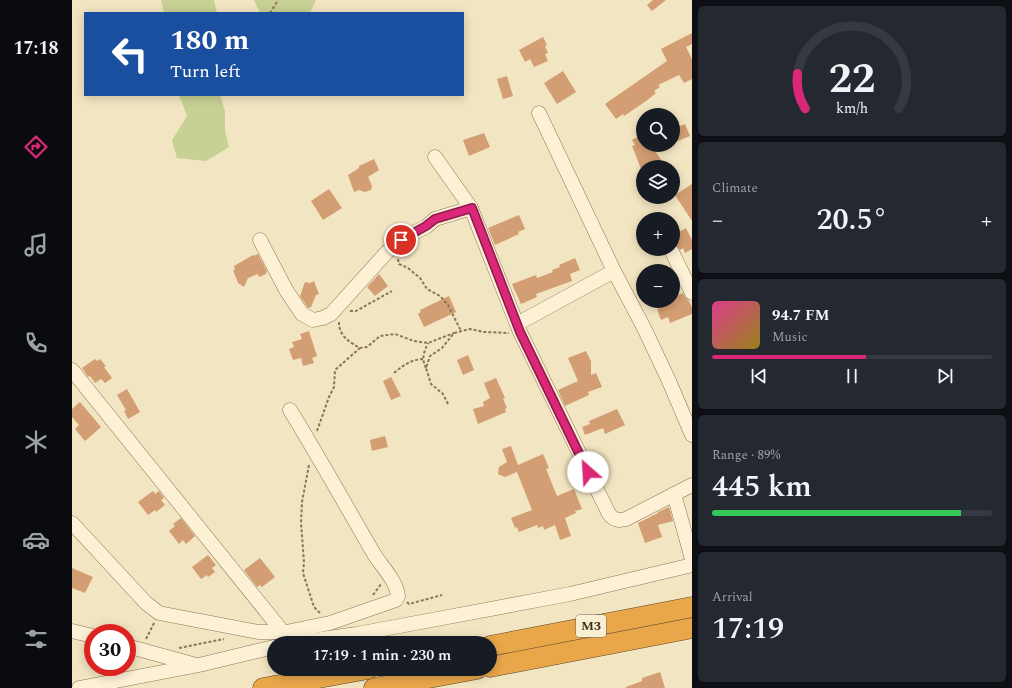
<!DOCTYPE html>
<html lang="en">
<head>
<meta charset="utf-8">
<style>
	body { margin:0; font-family:Spectral,serif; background:#242831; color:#f1f3f6; height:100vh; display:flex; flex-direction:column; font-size:15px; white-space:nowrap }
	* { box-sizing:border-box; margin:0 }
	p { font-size:13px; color:#9ea1a6 }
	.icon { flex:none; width:22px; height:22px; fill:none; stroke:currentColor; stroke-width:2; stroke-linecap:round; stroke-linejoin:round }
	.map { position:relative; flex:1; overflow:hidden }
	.side { display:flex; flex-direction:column; gap:6px; padding:6px; background:#0d0f14; width:320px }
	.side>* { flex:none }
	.guide { position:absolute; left:12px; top:12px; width:380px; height:84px; border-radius:0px; box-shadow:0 2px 10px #0003; background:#1a4fa0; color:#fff; overflow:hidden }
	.buttons { position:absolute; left:564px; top:108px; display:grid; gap:8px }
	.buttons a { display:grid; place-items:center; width:44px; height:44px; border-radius:50%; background:#171b24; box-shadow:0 2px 10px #0003; font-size:20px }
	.speed { position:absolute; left:12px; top:624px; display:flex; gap:8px; font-size:20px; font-weight:700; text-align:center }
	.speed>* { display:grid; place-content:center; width:52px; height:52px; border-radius:50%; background:#171b24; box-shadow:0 2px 10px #0003; line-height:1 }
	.speed .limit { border:6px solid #d22; background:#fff; color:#111 }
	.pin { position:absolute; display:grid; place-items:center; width:34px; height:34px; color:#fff; margin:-17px; border:2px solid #fff; border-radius:50%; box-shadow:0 1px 4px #0007 }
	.me { position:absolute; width:44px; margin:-22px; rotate:334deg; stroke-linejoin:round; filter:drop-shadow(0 0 3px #0008) }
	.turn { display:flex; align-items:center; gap:14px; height:84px; padding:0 20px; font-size:18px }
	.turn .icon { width:52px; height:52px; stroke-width:2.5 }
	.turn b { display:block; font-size:28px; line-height:34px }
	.big { font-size:30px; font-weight:600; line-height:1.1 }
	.side .widget { flex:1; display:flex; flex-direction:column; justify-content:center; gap:6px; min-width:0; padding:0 14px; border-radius:6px; background:#242831 }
	.side .dial { align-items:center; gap:0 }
	.dial svg { height:104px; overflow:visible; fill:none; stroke:#363941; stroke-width:7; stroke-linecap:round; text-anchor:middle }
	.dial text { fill:#f1f3f6; stroke:none }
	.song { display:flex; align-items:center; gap:12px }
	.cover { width:48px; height:48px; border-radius:6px; background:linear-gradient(135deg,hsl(330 70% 55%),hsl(50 70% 35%)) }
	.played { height:4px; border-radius:2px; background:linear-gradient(90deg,#db2777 55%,#363941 55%) }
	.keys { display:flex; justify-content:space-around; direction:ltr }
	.heat { display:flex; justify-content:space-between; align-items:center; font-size:22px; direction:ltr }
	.charge { height:6px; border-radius:3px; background:linear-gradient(90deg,#34c759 89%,#363941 0) }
	.trip { position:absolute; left:195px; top:636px; width:230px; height:40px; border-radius:20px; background:#171b24; box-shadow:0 2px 10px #0003; font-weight:600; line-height:40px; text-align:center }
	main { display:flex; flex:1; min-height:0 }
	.tabs { display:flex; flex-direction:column; width:72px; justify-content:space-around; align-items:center; background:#090b0e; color:#9ea1a6 }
	.tabs .icon { width:28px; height:28px }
	.tabs .current { color:#db2777 }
	.tabs b { font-size:18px; color:#f1f3f6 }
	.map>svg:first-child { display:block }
	.green { fill:#c8d194 }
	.building { fill:#d39e73 }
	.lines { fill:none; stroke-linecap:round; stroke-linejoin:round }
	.minor-casing { stroke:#8d7557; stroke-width:15 }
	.highway-casing { stroke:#5a432b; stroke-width:21 }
	.path { stroke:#8d7557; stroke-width:2; stroke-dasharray:3 2; stroke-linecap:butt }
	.minor { stroke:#fcf1d5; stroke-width:14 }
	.highway { stroke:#e9a74a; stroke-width:20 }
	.route-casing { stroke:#8e194d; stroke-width:10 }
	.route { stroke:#db2777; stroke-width:7 }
	.labels { text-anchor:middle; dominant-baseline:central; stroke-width:4; stroke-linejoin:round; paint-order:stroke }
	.shield { fill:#f8eed1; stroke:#746652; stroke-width:1 }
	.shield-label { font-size:13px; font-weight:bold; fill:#3b2c1c }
</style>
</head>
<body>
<main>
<nav class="tabs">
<b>17:18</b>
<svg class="icon current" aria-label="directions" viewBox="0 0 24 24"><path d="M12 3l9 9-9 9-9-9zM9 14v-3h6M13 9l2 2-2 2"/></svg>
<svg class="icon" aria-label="music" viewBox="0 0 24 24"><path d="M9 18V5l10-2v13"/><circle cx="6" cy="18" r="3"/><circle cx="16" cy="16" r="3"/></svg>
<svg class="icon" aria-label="phone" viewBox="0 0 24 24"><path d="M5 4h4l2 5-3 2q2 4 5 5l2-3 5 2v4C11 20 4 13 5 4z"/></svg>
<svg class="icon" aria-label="climate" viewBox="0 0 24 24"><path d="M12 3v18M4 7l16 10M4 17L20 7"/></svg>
<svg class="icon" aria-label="car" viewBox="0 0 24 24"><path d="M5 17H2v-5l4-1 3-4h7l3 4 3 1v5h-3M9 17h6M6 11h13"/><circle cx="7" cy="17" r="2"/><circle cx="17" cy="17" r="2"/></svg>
<svg class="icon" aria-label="filters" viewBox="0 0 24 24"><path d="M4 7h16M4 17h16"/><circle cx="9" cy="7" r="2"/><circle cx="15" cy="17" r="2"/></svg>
</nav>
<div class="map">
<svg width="620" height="688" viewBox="0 0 620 688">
	<rect width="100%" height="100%" fill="#f2e5c1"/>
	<!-- green -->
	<g class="green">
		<path d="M 89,0 L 142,0 L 145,13 L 92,13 Z"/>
		<path d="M 182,0 L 244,0 L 238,13 L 188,13 Z"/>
		<path d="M 107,95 L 148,95 L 153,111 L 153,130 L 157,147 L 134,161 L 105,158 L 100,140 L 115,116 Z"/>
	</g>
	<!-- building -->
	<g class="building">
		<path d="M 581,0 L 594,0 L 580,11 L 575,5 Z"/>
		<path d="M 620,33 L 620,44 L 614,47 L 620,59 L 620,79 L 612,83 L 607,75 L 586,85 L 588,87 L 582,91 L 584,93 L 574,101 L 552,116 L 551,114 L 544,119 L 533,104 L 595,61 L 589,49 Z"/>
		<path d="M 471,37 L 475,45 L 473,46 L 476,53 L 473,54 L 476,61 L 462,67 L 458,59 L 453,62 L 447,50 Z"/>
		<path d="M 491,71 L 504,92 L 485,104 L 472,83 Z"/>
		<path d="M 435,76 L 441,96 L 431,99 L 425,79 Z"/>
		<path d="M 613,124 L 618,136 L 603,142 L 601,137 L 601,129 Z"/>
		<path d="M 412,133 L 418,147 L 397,156 L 391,140 Z"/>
		<path d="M 571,134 L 571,145 L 596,145 L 583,151 L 594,167 L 583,167 L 582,164 L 571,167 L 569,169 L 560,146 L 563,145 L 560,140 Z"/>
		<path d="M 302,159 L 307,170 L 296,177 L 300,186 L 299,190 L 293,192 L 287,190 L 282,192 L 276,175 L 287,168 L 287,166 Z"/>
		<path d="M 620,184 L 620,221 L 603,195 Z"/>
		<path d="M 257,189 L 270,208 L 251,220 L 239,201 Z"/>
		<path d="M 447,215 L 453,229 L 446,232 L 447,234 L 423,245 L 416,228 Z"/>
		<path d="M 614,228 L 620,240 L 620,249 L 613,253 L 611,248 L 608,250 L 603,244 L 601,240 L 601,235 Z"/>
		<path d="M 186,254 L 195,271 L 194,274 L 187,277 L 186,274 L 176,278 L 172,287 L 166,283 L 161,270 L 163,270 L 162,266 L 181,255 L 181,256 Z"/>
		<path d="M 503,258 L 508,270 L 498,274 L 500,281 L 464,294 L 465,297 L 449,304 L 440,284 L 464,275 L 465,278 L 481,272 L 480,270 L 488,267 L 487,265 Z"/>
		<path d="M 307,274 L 316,286 L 303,296 L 295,287 Z"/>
		<path d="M 242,281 L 247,294 L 244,295 L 239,307 L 236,308 L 228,296 L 233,282 L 238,283 Z"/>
		<path d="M 611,293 L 613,297 L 617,301 L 620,307 L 620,314 L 598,323 L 596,317 L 589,320 L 585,309 L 587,308 L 584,301 L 601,301 L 601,297 Z"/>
		<path d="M 377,296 L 384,312 L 352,327 L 346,314 L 349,312 L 348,310 Z"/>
		<path d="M 237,331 L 245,356 L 240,358 L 242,363 L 231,366 L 229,358 L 221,360 L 217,349 L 222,347 L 220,342 L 230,339 L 228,334 Z"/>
		<path d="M 514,351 L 519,361 L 519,375 L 524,373 L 530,387 L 516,392 L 517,395 L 493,406 L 486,390 L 506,381 L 496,358 Z"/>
		<path d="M 396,355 L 402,370 L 391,375 L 385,360 Z"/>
		<path d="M 23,359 L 25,361 L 28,359 L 34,366 L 32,367 L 40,378 L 33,383 L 29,379 L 23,383 L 18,376 L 16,377 L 10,368 Z"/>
		<path d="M 319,377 L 329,396 L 319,400 L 311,381 Z"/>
		<path d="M 424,378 L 433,398 L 431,399 L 435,408 L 433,409 L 434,412 L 406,424 L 401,409 L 412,406 L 411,402 L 418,398 L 412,383 Z"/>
		<path d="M 55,389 L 68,412 L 56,419 L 52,411 L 54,410 L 45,395 Z"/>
		<path d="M 8,402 L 29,427 L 13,441 L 3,429 L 7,425 L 0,417 L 0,409 Z"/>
		<path d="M 545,409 L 553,425 L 533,434 L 531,428 L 513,435 L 510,427 L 518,424 L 517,421 Z"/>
		<path d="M 313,436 L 316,447 L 300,451 L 298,440 Z"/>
		<path d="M 439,446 L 446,465 L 471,454 L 477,468 L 474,469 L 485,496 L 502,489 L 510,509 L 503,511 L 504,513 L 493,518 L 499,536 L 488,540 L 483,525 L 472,530 L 471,526 L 466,528 L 465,525 L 447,532 L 445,527 L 443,528 L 439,518 L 460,510 L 445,472 L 433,477 L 426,474 L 427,467 L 435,462 L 430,449 Z"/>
		<path d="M 81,491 L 83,494 L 87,491 L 92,498 L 89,500 L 93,505 L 84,512 L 83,510 L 76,515 L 66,502 Z"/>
		<path d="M 597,507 L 601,521 L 586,525 L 590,537 L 573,543 L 566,523 L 586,513 L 586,512 Z"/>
		<path d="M 109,518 L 123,536 L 114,544 L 111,540 L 107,544 L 97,531 L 103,526 L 101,524 Z"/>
		<path d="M 136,555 L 144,565 L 140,568 L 143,572 L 136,577 L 135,575 L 129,579 L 120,567 Z"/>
		<path d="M 188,558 L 203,577 L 190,587 L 188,585 L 185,587 L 172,570 Z"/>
		<path d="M 0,568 L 21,577 L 13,593 L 0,588 Z"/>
		<path d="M 588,672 L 593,688 L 554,688 L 554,687 L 570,681 L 570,678 Z"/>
	</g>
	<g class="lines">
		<defs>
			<g id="minor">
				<path d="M 467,113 L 542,271 L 572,328 L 597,381 L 620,435"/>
				<path d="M 363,157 L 399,208 L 448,332 L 537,514 C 542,520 546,521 554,519 L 620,485"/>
				<path d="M 188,240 L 214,290 L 230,314 L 241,320 L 251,318 L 259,314 L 315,252 L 329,240 L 355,226 L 363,219 L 399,208"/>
				<path d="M 600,252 L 620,293"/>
				<path d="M 445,324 L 542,271"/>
				<path d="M 0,370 L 210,631 L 214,636"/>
				<path d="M 602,494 L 620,559"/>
				<path d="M 0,523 L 74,603 L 87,613 L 186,632 L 214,632 L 258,623 L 324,600 L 326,596 C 324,580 310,567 302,554 C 274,506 247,457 218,410"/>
				<path d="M 0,631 L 21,636"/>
				<path d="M 221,643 L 285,634 L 498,594 L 620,565"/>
				<path d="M 55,646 L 124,665"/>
				<path d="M 7,688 L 127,665 L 202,647"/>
			</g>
			<g id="highway">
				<path d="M 418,646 L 620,607"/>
				<path d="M 418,667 L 620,628"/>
				<path d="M 191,688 L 296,669"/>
				<path d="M 302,688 L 405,669"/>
			</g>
		</defs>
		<!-- minor casing -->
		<use href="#minor" class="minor-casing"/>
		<!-- highway casing -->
		<use href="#highway" class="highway-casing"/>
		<!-- path -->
		<g class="path">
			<path d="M 198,13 L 206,0"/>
			<path d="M 326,259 L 327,264 L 336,268 L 348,278 L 355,289 L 368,296 L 376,305 L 389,331"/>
			<path d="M 278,311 L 284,311 L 320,291"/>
			<path d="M 267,322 C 267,336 277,342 288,348 L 295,347 L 308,336 L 323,334 L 342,341 L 356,343 L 382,333"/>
			<path d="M 354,368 C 349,358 352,352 356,343"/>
			<path d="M 322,373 C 332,365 338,360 351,359"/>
			<path d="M 376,404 L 371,394 L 359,384 L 354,368 L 358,356 L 370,348 L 382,333 L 398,329 L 412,332 L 437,333"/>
			<path d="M 245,431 L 257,397 L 262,387 L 263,370 L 288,348"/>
			<path d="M 237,465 L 230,502 L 229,523 L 232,562 L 231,573 L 242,607 L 248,613"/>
			<path d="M 301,595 L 309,584"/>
			<path d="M 335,602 L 337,604 L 370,595"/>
			<path d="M 74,639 L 82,623"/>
			<path d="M 107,648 L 152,639"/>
		</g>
		<!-- minor -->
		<use href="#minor" class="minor"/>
		<!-- highway -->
		<use href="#highway" class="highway"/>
	</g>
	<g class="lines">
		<defs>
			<path id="route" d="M 329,240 L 354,226 L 363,219 L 400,208 L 448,332 L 516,472"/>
		</defs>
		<!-- route casing -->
		<use href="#route" class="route-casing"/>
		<!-- route -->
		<use href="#route" class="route"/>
	</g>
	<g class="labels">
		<!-- shield labels -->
		<rect class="shield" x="504" y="615" width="30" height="22" rx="3"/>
		<g class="shield-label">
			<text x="519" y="626">M3</text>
		</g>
	</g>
</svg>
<div class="buttons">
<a><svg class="icon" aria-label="search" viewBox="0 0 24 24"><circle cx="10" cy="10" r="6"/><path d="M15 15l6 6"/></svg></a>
<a><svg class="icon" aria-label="layers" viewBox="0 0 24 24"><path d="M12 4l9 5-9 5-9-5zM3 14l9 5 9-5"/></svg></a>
<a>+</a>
<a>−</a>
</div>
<div class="speed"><div class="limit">30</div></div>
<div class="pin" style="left:329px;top:240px;background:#d93025"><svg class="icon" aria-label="arrive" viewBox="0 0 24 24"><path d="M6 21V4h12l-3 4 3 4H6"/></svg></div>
<svg class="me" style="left:516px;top:472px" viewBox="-20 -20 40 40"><circle r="19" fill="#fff"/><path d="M0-13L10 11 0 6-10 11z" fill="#db2777"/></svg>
<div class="trip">17:19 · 1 min · 230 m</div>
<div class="guide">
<div class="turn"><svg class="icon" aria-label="left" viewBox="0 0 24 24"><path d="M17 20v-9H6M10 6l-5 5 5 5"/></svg><div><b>180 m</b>Turn left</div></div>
</div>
</div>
<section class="side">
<div class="widget dial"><svg viewBox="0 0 100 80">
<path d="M14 69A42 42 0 1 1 86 69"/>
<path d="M14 69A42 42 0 0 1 8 42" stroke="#db2777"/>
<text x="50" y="56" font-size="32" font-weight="700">22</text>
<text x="50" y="72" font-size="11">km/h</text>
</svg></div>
<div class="widget"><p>Climate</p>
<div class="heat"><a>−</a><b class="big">20.5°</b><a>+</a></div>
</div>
<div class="widget">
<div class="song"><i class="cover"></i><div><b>94.7 FM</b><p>Music</p></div></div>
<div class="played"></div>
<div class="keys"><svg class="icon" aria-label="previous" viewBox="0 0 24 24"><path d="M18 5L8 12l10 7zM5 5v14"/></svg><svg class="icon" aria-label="pause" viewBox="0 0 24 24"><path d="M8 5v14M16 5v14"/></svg><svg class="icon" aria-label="next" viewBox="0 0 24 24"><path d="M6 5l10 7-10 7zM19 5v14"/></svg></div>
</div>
<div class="widget"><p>Range · 89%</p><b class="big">445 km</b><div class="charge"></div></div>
<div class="widget"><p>Arrival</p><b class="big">17:19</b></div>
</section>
</main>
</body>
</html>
